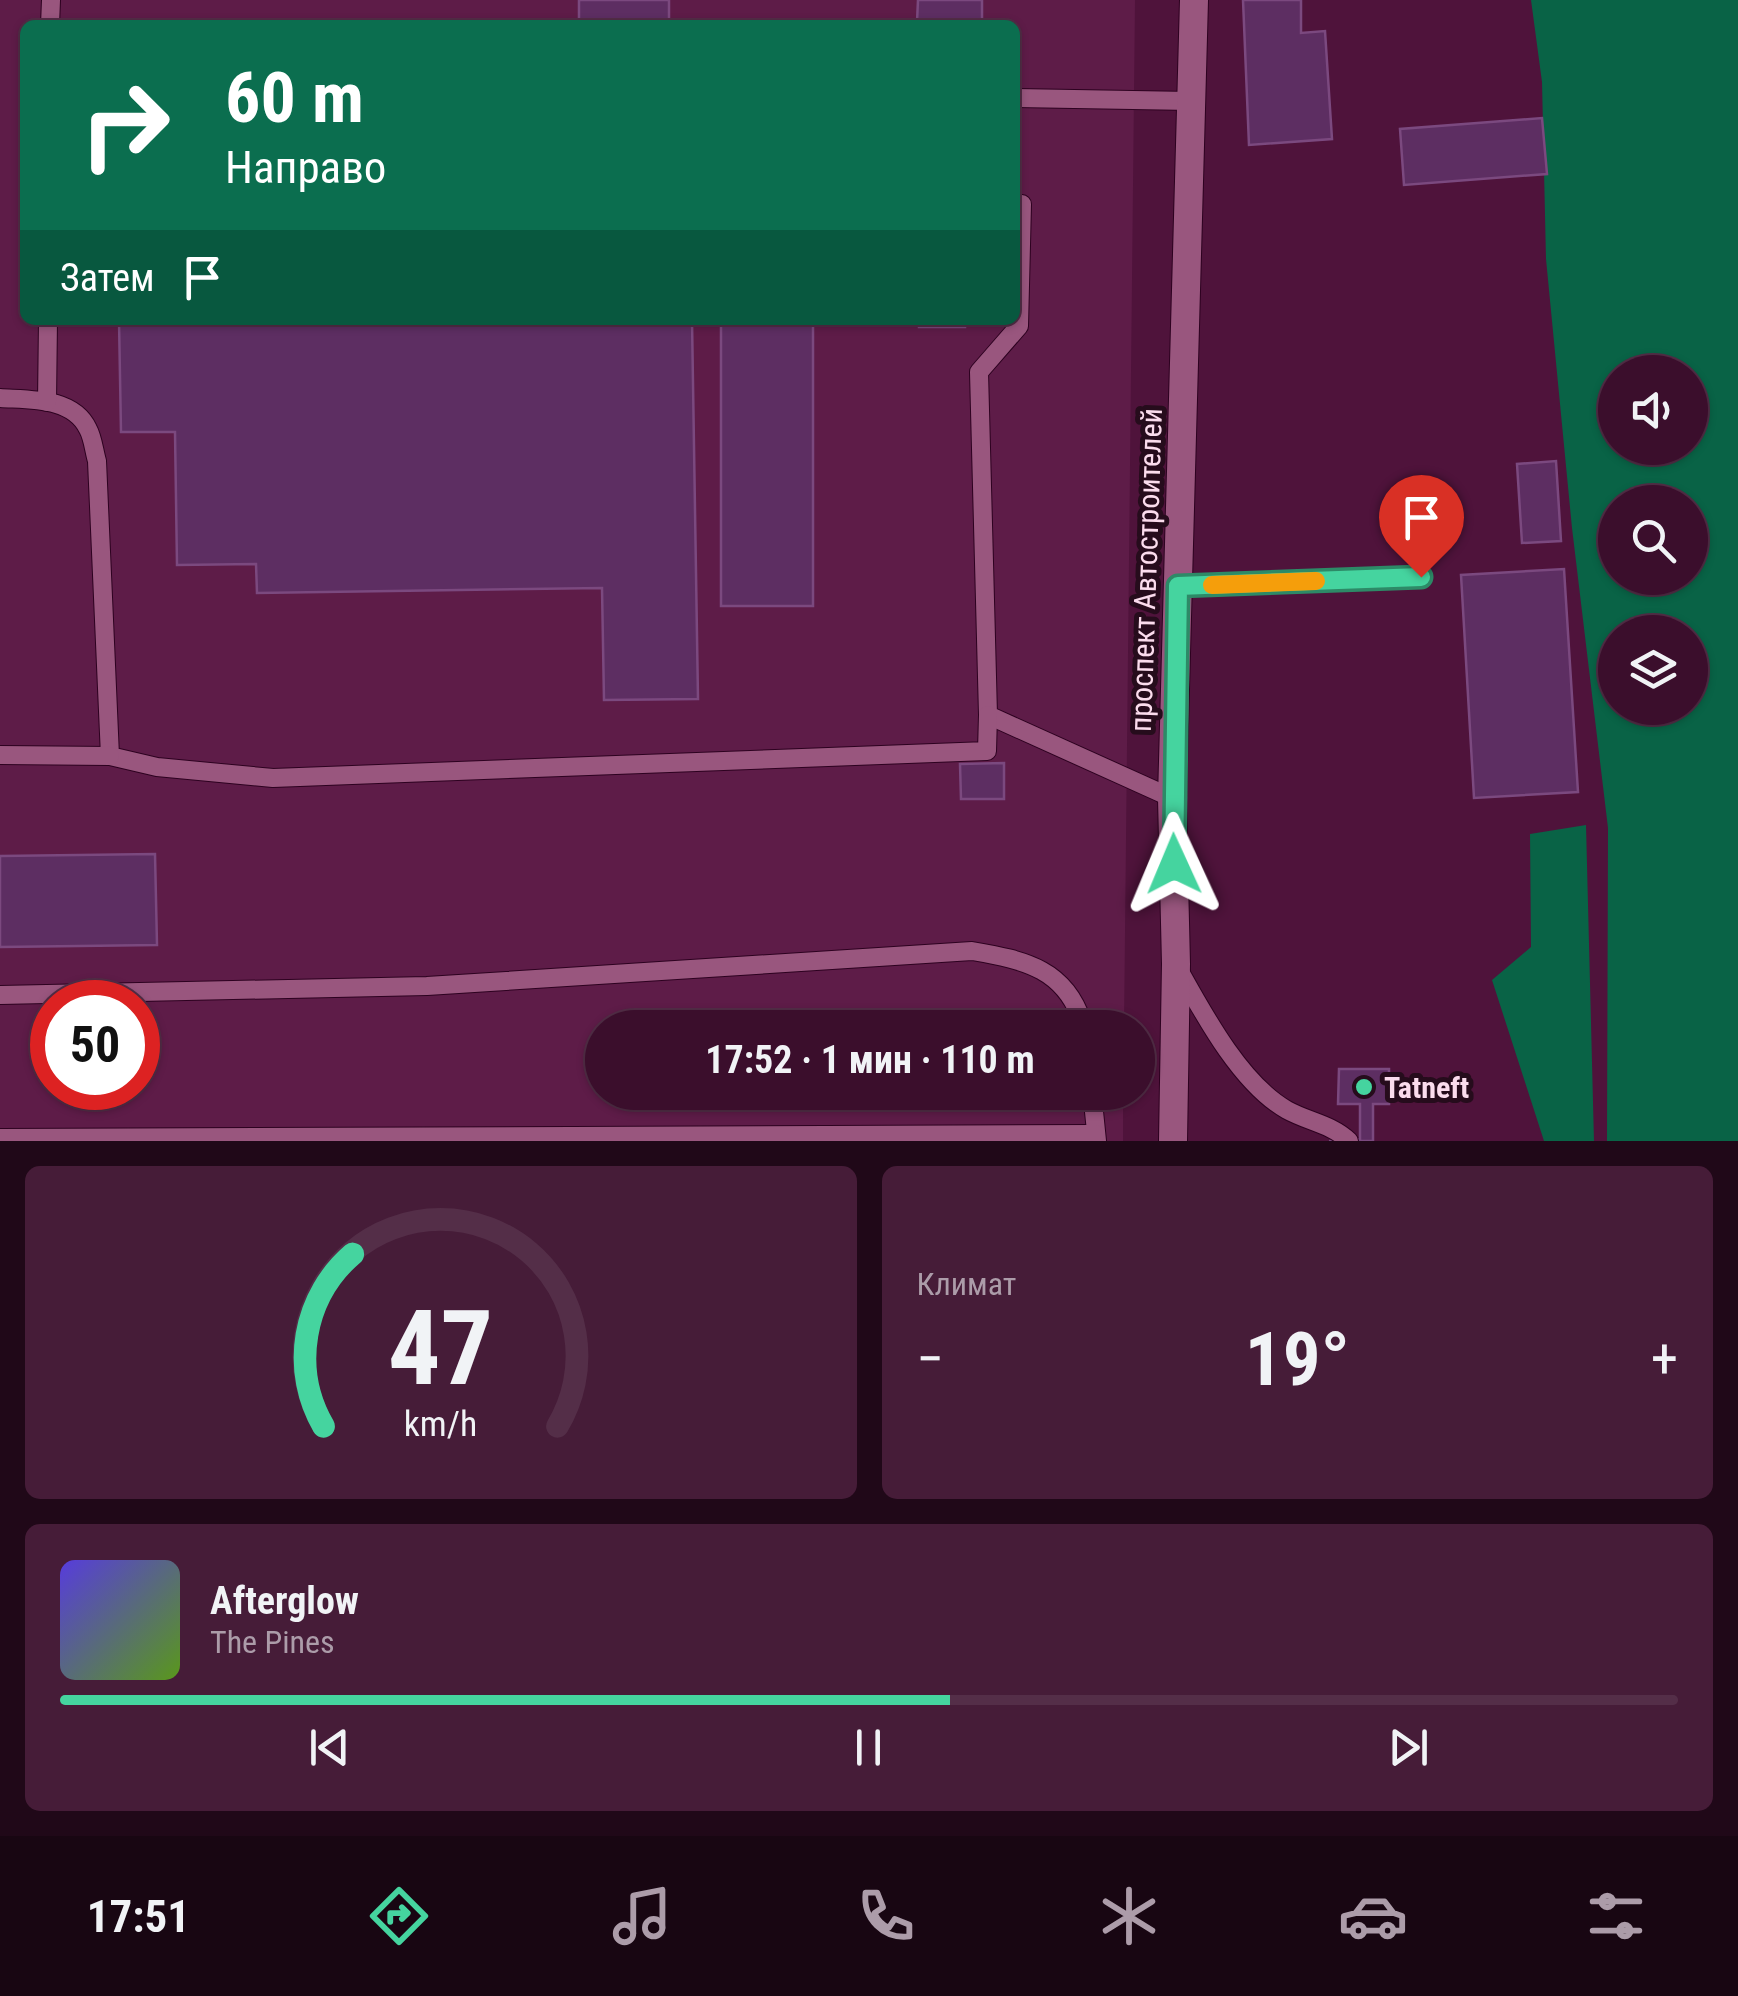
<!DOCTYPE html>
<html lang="ru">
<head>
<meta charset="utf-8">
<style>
	body { margin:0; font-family:"Roboto Condensed",sans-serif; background:#461c38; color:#f1f3f6; height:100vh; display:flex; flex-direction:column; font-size:38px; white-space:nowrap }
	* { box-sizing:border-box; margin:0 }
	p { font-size:32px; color:#ac9ca9 }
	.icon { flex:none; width:55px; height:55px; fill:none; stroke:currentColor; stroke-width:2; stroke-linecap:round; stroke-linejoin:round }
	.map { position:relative; height:1141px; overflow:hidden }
	.sheet { display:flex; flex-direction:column; gap:25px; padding:25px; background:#200818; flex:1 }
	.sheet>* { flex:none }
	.hud { position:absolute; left:20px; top:20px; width:1000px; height:305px; border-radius:15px; box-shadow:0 2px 8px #0004,0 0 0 2px #542e48; background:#0b6e4f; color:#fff; overflow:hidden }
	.tools { position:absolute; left:1598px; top:355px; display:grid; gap:20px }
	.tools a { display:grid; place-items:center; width:110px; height:110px; border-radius:50%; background:#3b0e2c; box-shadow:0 2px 8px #0004,0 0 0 2px #542e48; font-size:50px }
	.speed { position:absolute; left:30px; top:980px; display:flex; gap:20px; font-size:50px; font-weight:700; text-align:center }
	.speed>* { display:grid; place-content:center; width:130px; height:130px; border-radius:50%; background:#3b0e2c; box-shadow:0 2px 8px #0004,0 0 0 2px #542e48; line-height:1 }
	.speed .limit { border:15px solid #d22; background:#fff; color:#111 }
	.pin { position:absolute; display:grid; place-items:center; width:85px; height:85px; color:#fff; margin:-102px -42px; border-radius:50% 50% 50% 0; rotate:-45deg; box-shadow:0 0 10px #0007 }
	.pin .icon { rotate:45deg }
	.me { position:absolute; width:110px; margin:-55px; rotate:359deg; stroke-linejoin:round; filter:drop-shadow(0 0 8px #0008) }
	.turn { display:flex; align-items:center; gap:35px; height:210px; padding:0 40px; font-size:45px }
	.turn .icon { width:130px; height:130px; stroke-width:2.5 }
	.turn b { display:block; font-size:70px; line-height:85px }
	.then { display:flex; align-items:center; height:95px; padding:0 40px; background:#0003; gap:20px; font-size:38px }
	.big { font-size:75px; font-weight:700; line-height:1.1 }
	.sheet .tile { flex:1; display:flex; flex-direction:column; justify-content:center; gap:15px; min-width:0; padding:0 35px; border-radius:15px; background:#461c38 }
	.sheet .dial { align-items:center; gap:0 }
	.dial svg { height:260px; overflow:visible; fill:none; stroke:#542e48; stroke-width:7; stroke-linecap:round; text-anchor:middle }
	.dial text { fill:#f1f3f6; stroke:none }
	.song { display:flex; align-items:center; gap:30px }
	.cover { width:120px; height:120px; border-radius:15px; background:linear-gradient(135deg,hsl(250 70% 55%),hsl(90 70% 35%)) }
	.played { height:10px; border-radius:5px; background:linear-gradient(90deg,#45d49f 55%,#542e48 55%) }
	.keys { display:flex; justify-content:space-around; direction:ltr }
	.heat { display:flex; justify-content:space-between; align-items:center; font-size:55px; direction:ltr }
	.sheet .tiles { flex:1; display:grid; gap:25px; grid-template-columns:1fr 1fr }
	.tile:last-child { grid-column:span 2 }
	.trip { position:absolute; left:585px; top:1010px; width:570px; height:100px; border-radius:50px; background:#3b0e2c; box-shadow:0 2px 8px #0004,0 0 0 2px #542e48; font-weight:700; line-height:100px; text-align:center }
	.tab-bar { display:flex; height:160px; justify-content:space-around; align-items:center; background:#180612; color:#ac9ca9 }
	.tab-bar .icon { width:70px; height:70px }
	.tab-bar .on { color:#45d49f }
	.tab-bar b { font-size:45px; color:#f1f3f6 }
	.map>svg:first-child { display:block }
	.built { fill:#5e1c48; fill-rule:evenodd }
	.forest { fill:#096346; fill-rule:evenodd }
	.building { fill:#5d2e62; stroke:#7b497f; stroke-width:2.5 }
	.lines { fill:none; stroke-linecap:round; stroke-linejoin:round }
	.service-casing { stroke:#2d0220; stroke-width:20 }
	.secondary-casing { stroke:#2d0220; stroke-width:30 }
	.service { stroke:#99567e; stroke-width:18 }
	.secondary { stroke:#99567e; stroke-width:28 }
	.route-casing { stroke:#2d8a67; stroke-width:25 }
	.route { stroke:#45d49f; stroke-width:18 }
	.slow { stroke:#f59e0b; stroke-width:18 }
	.poi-dot { fill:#45d49f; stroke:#260c1c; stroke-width:4 }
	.labels { text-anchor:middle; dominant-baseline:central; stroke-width:10; stroke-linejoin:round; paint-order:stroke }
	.street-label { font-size:30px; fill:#fbdced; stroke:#260c1c }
	.poi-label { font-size:30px; font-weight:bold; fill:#fbdced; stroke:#260c1c; text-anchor:start }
</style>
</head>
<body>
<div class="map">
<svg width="1738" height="1141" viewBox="0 0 1738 1141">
	<rect width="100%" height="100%" fill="#4f133b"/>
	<!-- built -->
	<path class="built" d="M 0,0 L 1135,0 L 1124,1027 L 602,1028 L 602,1092 L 1123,1093 L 1123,1141 L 0,1141 ZM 25,25 L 1015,25 L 1015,320 L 25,320 ZM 52,1002 L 138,1002 L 138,1088 L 52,1088 Z"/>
	<!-- forest -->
	<g class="forest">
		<path d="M 1531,0 L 1738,0 L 1738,1141 L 1607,1141 L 1608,828 L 1572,528 L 1546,259 L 1542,82 ZM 1615,372 L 1690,372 L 1690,448 L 1615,448 ZM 1615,502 L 1690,502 L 1690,578 L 1615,578 ZM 1615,632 L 1690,632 L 1690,708 L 1615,708 Z"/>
		<path d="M 1586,825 L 1594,1141 L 1544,1141 L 1492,980 L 1531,947 L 1530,834 Z"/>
	</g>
	<!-- building -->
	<g class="building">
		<rect x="579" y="0" width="90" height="25"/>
		<path d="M 918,0 L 982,0 L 982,23 L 917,22 Z"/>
		<path d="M 1243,0 L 1301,0 L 1301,33 L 1325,31 L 1332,139 L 1249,145 Z"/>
		<path d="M 1542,118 L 1547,174 L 1404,185 L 1400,129 Z"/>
		<path d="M 119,320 L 692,320 L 698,699 L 604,700 L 602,588 L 257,593 L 256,564 L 177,565 L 175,432 L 121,432 Z"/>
		<rect x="721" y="320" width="92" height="286"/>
		<rect x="919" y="320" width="46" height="7"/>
		<path d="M 1556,461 L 1561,541 L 1522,543 L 1517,464 Z"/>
		<path d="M 1564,569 L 1578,792 L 1474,798 L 1461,575 Z"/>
		<path d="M 1004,763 L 1004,799 L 961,799 L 960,764 Z"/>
		<path d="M 155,854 L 157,945 L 0,947 L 0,856 Z"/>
		<path d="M 1339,1069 L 1389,1069 L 1389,1104 L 1373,1104 L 1373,1141 L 1329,1141 L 1360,1139 L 1360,1104 L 1338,1104 Z"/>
	</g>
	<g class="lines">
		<defs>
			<g id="service">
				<path d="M 50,25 L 51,0"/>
				<path d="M 1015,98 L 1191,101"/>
				<path d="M 1015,204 L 1022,204 L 1019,326 L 979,372 L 988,715 L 1172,798"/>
				<path d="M 0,398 C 30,400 73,397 88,429 C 93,438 94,451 97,461 L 110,756 L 157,767 L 273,778 L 987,751 L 988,715"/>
				<path d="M 47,402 L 48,320"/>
				<path d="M 1178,586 L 1421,577"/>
				<path d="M 0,755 L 110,756"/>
				<path d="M 1179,970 C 1204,1015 1241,1084 1287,1110 C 1309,1122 1331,1124 1349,1141"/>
				<path d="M 0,995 L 427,986 L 972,951 C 1025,960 1068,969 1084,1028"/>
				<path d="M 1092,1092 L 1097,1141"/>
				<path d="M 0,1138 L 1096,1134"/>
			</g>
			<path id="secondary" d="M 1173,1141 L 1176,964 L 1172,798 L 1194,0"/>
		</defs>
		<!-- service casing -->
		<use href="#service" class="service-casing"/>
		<!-- secondary casing -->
		<use href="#secondary" class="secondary-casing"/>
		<!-- service -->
		<use href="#service" class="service"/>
		<!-- secondary -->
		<use href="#secondary" class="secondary"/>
	</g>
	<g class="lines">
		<defs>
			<path id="route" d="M 1174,864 L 1178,586 L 1421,577"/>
		</defs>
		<!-- route casing -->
		<use href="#route" class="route-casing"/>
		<!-- route -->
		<use href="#route" class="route"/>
		<!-- slow -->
		<path class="slow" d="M 1212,585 L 1316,581"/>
	</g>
	<!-- markers -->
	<circle class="poi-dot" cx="1364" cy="1087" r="10"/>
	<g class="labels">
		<!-- street labels -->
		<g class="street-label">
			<text transform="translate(1146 570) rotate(-88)">проспект Автостроителей</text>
		</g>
		<!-- poi labels -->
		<g class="poi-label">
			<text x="1384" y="1087">Tatneft</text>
		</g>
	</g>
</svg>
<div class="tools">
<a><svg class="icon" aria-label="sound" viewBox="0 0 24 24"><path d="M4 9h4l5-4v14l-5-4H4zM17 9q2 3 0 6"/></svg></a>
<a><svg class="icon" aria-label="search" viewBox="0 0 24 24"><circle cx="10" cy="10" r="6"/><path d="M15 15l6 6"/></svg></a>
<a><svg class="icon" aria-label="layers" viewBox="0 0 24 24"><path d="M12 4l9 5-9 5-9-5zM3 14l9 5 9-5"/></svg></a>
</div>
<div class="speed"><div class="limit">50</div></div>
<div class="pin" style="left:1421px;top:577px;background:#d93025"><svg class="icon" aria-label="arrive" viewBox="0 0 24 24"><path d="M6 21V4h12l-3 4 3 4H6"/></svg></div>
<svg class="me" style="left:1174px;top:864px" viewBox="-20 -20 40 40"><path d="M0-17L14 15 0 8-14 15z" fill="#45d49f" stroke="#fff" stroke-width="4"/></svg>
<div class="trip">17:52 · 1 мин · 110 m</div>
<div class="hud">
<div class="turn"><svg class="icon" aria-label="right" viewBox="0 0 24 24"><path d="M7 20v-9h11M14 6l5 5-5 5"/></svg><div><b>60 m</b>Направо</div></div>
<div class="then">Затем<svg class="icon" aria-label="arrive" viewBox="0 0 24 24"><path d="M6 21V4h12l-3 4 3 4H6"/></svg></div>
</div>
</div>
<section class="sheet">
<div class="tiles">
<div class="tile dial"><svg viewBox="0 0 100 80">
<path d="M14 69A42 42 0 1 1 86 69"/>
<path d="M14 69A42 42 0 0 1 23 16" stroke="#45d49f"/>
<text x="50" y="56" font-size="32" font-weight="700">47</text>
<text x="50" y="72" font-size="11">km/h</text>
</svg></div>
<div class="tile"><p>Климат</p>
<div class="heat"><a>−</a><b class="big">19°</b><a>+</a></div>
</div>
<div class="tile">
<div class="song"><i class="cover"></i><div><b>Afterglow</b><p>The Pines</p></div></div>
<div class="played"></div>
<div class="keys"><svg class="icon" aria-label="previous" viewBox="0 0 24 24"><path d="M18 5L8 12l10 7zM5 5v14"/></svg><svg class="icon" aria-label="pause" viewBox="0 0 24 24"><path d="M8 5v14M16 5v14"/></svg><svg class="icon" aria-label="next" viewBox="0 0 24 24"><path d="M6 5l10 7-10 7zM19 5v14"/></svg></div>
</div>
</div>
</section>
<nav class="tab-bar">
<b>17:51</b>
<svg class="icon on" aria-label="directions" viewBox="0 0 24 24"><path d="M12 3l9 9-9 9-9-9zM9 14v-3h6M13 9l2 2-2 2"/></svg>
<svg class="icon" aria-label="music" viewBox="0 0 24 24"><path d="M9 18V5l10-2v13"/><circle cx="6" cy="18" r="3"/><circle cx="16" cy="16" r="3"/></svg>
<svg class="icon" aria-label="phone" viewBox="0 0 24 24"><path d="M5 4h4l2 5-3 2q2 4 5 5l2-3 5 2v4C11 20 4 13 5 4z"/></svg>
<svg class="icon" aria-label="climate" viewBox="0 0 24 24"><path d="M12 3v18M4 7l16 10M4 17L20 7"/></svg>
<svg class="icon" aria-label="car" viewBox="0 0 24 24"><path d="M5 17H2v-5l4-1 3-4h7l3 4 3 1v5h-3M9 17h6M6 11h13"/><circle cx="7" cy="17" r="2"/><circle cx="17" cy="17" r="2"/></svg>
<svg class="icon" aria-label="filters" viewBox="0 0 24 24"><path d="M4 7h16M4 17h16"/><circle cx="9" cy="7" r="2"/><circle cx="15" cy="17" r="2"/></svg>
</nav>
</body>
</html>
